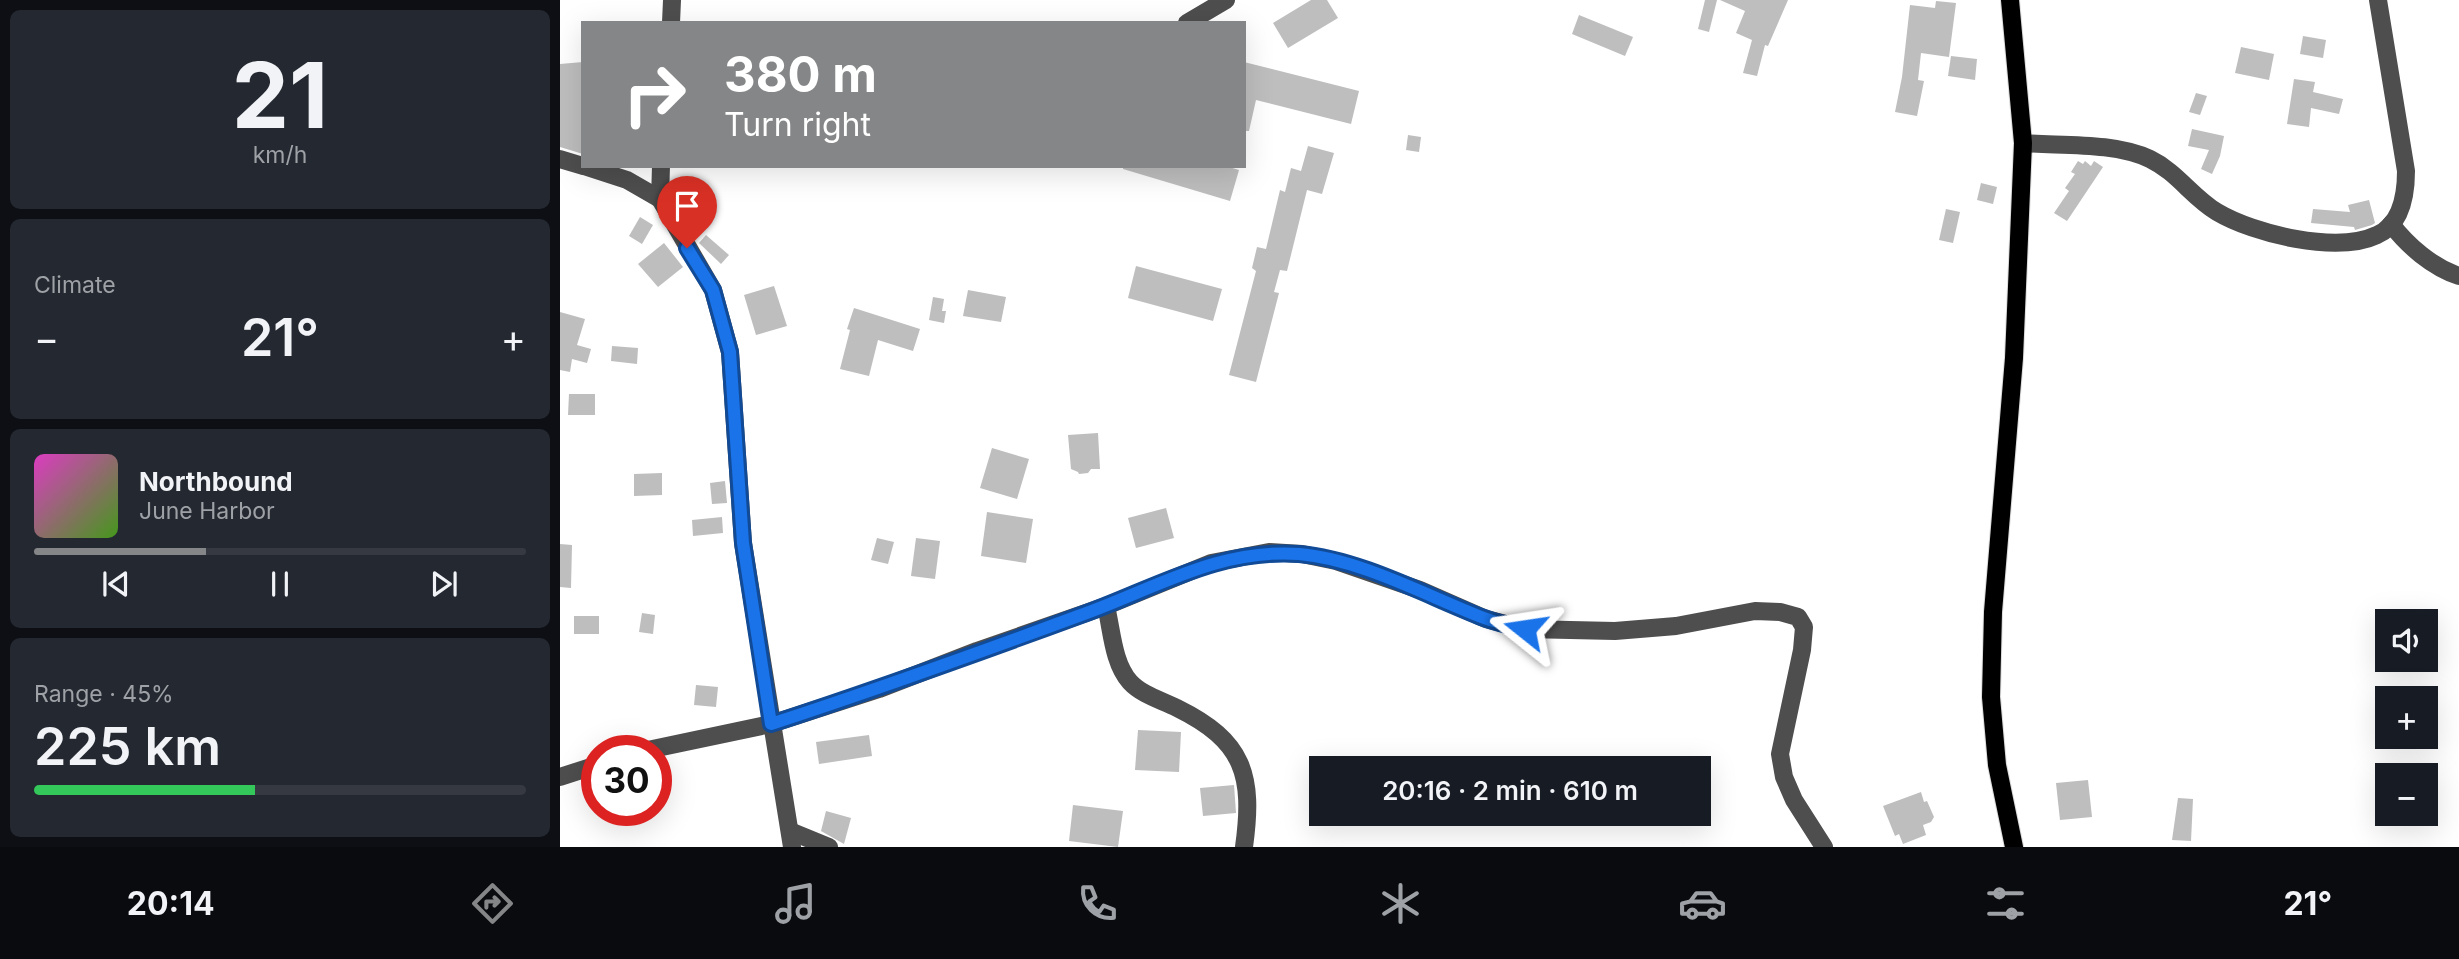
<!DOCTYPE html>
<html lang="en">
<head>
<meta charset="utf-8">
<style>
	body { margin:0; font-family:Inter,sans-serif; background:#242831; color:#f1f3f6; height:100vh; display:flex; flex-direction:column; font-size:26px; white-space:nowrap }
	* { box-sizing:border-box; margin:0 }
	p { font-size:23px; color:#9ea1a6 }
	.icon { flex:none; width:38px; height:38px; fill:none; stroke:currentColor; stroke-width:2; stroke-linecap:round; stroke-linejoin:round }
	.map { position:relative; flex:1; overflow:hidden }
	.sheet { display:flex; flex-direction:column; gap:10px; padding:10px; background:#0d0f14; width:560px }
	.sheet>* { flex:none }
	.guide { position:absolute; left:21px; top:21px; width:665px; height:147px; border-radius:0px; box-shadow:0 7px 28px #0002; background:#858687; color:#fff; overflow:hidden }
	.controls { position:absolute; left:1815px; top:609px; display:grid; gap:14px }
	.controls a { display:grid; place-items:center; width:63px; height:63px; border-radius:0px; background:#171b24; box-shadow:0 7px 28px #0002; font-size:35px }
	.speed { position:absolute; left:21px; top:735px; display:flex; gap:14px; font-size:35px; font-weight:700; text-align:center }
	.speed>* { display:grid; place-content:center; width:91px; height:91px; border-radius:50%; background:#171b24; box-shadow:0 7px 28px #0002; line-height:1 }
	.speed .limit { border:10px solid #d22; background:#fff; color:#111 }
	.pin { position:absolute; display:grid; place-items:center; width:60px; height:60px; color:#fff; margin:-72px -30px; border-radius:50% 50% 50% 0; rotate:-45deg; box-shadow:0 0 7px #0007 }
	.pin .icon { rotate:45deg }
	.me { position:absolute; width:77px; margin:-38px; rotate:285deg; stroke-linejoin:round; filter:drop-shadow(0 0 5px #0008) }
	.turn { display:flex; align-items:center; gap:24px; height:147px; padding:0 28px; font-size:32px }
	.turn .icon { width:91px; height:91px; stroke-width:2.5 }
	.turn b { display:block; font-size:49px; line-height:60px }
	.big { font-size:52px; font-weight:600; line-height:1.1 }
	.sheet .tile { flex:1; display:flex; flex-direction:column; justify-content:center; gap:10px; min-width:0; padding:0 24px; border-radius:10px; background:#242831 }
	.sheet .dial { align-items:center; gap:0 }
	.dial b { font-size:91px; line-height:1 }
	.song { display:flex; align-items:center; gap:21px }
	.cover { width:84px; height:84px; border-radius:10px; background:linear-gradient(135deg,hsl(310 70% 55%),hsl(100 70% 35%)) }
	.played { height:7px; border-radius:4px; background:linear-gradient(90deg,#858687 35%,#363941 35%) }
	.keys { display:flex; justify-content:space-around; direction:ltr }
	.heat { display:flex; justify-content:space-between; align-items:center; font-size:38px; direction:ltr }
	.charge { height:10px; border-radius:5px; background:linear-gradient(90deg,#34c759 45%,#363941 0) }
	.trip { position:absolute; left:749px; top:756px; width:402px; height:70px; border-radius:0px; background:#171b24; box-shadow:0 7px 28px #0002; font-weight:600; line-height:70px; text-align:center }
	.tab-bar { display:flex; height:112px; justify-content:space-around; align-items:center; background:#090b0e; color:#9ea1a6 }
	.tab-bar .icon { width:49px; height:49px }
	.tab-bar .on { color:#858687 }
	.tab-bar b { font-size:32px; color:#f1f3f6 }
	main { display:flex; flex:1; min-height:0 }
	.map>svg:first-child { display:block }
	.building { fill:#bebebe }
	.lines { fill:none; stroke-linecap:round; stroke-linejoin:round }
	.major-casing { stroke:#dbdbdb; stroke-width:20 }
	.minor { stroke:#4e4e4e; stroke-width:18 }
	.major { stroke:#000; stroke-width:18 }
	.route-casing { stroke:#114b97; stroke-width:18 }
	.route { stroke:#1a73e8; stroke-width:12 }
</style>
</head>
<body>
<main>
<section class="sheet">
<div class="tile dial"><b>21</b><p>km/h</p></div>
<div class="tile"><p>Climate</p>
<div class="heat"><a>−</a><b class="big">21°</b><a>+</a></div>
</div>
<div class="tile">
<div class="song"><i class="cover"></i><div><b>Northbound</b><p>June Harbor</p></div></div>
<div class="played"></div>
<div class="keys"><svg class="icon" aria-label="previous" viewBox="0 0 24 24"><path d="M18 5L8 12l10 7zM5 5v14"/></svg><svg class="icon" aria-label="pause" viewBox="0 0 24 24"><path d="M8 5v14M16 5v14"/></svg><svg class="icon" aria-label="next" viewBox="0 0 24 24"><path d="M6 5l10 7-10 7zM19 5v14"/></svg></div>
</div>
<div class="tile"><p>Range · 45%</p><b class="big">225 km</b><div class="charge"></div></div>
</section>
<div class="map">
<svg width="1899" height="847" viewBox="0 0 1899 847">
	<rect width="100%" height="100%" fill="#fff"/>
	<!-- building -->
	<g class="building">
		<path d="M 751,0 L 767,0 L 778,18 L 728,48 L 713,23 Z"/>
		<path d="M 1145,0 L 1157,0 L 1149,32 L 1138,29 Z"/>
		<path d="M 1160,0 L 1228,0 L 1208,46 L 1205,45 L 1197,76 L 1183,73 L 1192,40 L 1176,33 L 1185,11 Z"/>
		<path d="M 1376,1 L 1396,3 L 1389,57 L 1361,53 L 1358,80 L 1364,81 L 1357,116 L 1335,112 L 1342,77 L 1350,5 L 1375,8 Z"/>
		<path d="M 1019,15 L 1073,37 L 1065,56 L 1012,34 Z"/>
		<path d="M 1743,36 L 1766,40 L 1763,58 L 1740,54 Z"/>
		<path d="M 1681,47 L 1714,54 L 1709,80 L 1675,73 Z"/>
		<path d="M 1391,56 L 1417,59 L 1415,80 L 1388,76 Z"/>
		<path d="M 23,62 L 23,154 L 0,147 L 0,64 Z"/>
		<path d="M 684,62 L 799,91 L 791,124 L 696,100 L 689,131 L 684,131 Z"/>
		<path d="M 1734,79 L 1755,82 L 1753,92 L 1783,99 L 1779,114 L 1751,108 L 1749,127 L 1727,124 Z"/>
		<path d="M 1636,93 L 1647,96 L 1640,115 L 1629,112 Z"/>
		<path d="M 1632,129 L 1664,136 L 1660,156 L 1652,174 L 1641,169 L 1649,150 L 1628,146 Z"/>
		<path d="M 848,135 L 861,137 L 859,152 L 846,150 Z"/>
		<path d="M 748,146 L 774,153 L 762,194 L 747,190 L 727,271 L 720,270 L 714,292 L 719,293 L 696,382 L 669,375 L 696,271 L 692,268 L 697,247 L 706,249 L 720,190 L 725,192 L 731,168 L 741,171 Z"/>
		<path d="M 1518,161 L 1523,164 L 1525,161 L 1531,166 L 1534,161 L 1543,167 L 1507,221 L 1494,213 L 1509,191 L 1505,188 L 1515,174 L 1511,172 Z"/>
		<path d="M 563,166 L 666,166 L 679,170 L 670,201 L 563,169 Z"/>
		<path d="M 1421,183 L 1437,187 L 1433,204 L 1417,200 Z"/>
		<path d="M 1809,200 L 1815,223 L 1812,225 L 1795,230 L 1794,227 L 1751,223 L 1753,209 L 1790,212 L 1788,205 Z"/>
		<path d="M 1386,209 L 1400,212 L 1393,243 L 1379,240 Z"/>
		<path d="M 80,217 L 93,225 L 82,244 L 69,236 Z"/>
		<path d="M 146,235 L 169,255 L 161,264 L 139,243 Z"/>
		<path d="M 104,243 L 123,267 L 98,287 L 78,264 Z"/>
		<path d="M 576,266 L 662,289 L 653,321 L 568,298 Z"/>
		<path d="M 214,286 L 227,326 L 196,335 L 184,295 Z"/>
		<path d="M 408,290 L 446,297 L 441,322 L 403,316 Z"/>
		<path d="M 373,297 L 384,299 L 382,311 L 386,311 L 384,323 L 369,320 Z"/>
		<path d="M 294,308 L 360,329 L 353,351 L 318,340 L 309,376 L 280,369 L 290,330 L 287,329 Z"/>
		<path d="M 0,312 L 25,319 L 17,345 L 31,349 L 27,363 L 12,359 L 10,372 L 0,370 Z"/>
		<path d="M 52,346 L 78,348 L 77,364 L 51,361 Z"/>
		<path d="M 9,394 L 35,394 L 35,415 L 8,415 Z"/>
		<path d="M 538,433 L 540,469 L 531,469 L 528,473 L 519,474 L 518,472 L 511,469 L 508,435 Z"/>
		<path d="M 432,448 L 469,459 L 457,499 L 420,488 Z"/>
		<path d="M 102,473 L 102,495 L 74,496 L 74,474 Z"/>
		<path d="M 165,481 L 167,503 L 152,504 L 150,483 Z"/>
		<path d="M 606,508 L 614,538 L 576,548 L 568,518 Z"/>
		<path d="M 427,512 L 473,519 L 466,563 L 421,556 Z"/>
		<path d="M 162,517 L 163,533 L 133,536 L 132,520 Z"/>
		<path d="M 317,538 L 334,542 L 328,564 L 311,560 Z"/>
		<path d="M 356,538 L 380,541 L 375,579 L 351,576 Z"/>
		<path d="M 0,544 L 12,545 L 11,588 L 0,587 Z"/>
		<path d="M 82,613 L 95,615 L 93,634 L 79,632 Z"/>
		<rect x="14" y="616" width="25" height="18"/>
		<path d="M 136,685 L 158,687 L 156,707 L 134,705 Z"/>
		<path d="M 578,730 L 621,732 L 619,772 L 575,770 Z"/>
		<path d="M 309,735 L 312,756 L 259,764 L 256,742 Z"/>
		<path d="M 1528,780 L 1532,817 L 1500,820 L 1496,783 Z"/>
		<path d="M 674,785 L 676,813 L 643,816 L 640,788 Z"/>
		<path d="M 1361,792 L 1364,802 L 1367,801 L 1374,817 L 1371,822 L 1363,825 L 1366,835 L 1343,844 L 1339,834 L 1335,836 L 1323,806 Z"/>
		<path d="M 1618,798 L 1633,799 L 1631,841 L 1612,840 Z"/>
		<path d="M 513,805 L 563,811 L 558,847 L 509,841 Z"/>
		<path d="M 266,811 L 291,818 L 284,844 L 261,831 Z"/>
	</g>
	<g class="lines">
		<defs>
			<path id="major" d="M 1450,0 L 1463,143 L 1454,358 L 1433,612 L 1431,697 L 1437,765 L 1454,847"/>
		</defs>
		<!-- major casing -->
		<use href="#major" class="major-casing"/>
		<!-- minor -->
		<g class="minor">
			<path d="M 111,23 L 112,0"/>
			<path d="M 627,23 L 666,0"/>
			<path d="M 1463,143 C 1502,146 1554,142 1590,159 C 1617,172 1632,197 1657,212 C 1694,234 1777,254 1817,235 C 1842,224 1846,194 1846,171 L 1818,0"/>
			<path d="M 0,159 L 23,166"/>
			<path d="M 24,166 L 67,180 L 100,199"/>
			<path d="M 101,166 L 100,199 L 153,290 L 170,352 L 183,543 L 232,847"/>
			<path d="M 1831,224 C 1848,246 1872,267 1899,276"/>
			<path d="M 546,606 C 552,631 553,663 570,682 C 582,695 601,700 617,708 C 684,741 694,775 684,847"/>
			<path d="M 83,751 L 211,724 L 319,689 L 417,651 L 546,606 L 651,563 L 709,552 L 742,554 L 776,561 L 860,590 L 926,619 L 965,629 L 1055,631 L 1116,626 L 1195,611 L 1220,612 L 1238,617 L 1244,627 L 1242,650 L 1220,754 L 1224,777 L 1234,800 L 1264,847"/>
			<path d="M 0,777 L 37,765"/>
			<path d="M 230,831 L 269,847"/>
		</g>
		<!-- major -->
		<use href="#major" class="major"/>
	</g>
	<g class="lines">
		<defs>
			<path id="route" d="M 127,248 L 153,290 L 170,352 L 183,543 L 211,724 C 315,690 418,653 521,615 C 594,589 659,548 739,554 C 800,559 867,596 924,618 C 937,623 951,626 965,629"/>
		</defs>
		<!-- route casing -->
		<use href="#route" class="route-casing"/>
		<!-- route -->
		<use href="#route" class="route"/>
	</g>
</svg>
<div class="controls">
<a><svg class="icon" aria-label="sound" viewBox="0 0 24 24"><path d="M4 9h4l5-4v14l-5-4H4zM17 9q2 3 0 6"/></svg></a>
<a>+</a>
<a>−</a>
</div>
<div class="speed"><div class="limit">30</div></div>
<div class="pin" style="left:127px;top:248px;background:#d93025"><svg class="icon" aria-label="arrive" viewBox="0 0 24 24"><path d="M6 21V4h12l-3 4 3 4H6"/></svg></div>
<svg class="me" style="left:965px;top:629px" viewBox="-20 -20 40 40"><path d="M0-17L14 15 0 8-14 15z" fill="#1a73e8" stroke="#fff" stroke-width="4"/></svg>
<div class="trip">20:16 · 2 min · 610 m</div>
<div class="guide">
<div class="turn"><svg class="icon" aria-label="right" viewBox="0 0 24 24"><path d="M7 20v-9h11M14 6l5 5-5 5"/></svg><div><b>380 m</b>Turn right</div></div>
</div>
</div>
</main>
<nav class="tab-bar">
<b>20:14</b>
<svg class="icon on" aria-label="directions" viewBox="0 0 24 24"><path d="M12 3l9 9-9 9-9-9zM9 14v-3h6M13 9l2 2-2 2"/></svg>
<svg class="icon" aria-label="music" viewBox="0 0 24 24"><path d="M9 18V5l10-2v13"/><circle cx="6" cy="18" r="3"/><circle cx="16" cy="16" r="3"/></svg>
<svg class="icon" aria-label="phone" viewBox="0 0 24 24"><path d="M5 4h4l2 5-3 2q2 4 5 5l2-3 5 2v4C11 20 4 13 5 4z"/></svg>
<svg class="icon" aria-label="climate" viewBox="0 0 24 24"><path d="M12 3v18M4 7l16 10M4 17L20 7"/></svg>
<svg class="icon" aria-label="car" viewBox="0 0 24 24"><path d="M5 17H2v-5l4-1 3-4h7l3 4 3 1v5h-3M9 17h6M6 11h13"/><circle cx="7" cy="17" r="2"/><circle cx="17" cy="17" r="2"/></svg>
<svg class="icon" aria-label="filters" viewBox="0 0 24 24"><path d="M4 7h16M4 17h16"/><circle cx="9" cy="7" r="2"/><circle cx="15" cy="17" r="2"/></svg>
<b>21°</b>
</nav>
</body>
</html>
